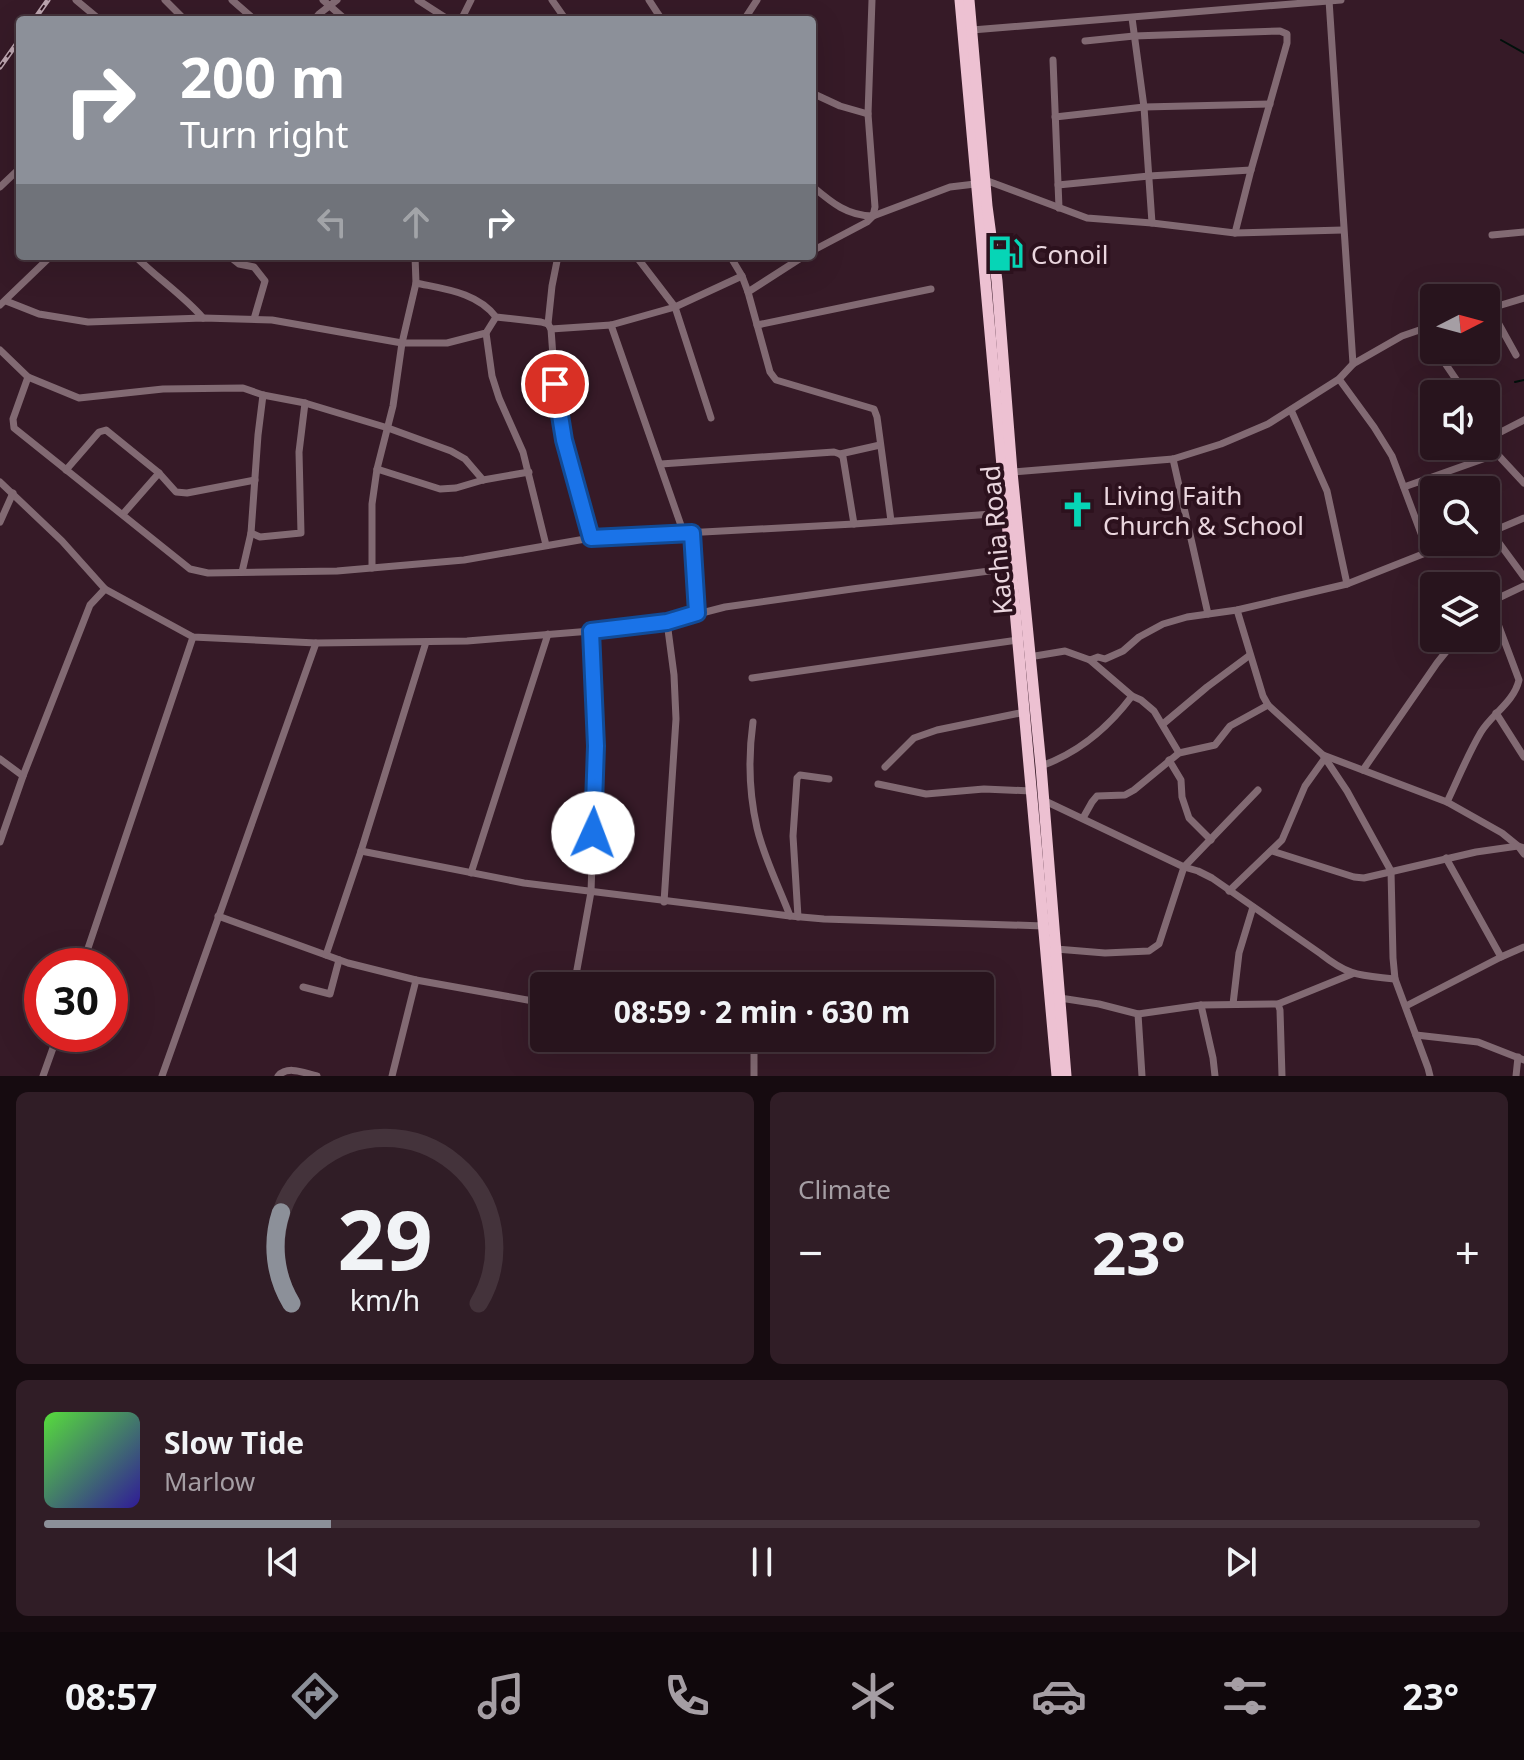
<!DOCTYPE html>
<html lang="en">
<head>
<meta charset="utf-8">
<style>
	body { margin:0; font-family:"Noto Sans",sans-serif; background:#301d26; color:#f1f3f6; height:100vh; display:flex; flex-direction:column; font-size:30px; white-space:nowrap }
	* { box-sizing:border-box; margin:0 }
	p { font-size:26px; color:#a59ea4 }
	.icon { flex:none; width:44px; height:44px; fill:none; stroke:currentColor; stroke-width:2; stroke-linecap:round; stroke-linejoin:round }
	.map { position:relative; height:1076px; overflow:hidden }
	.details { display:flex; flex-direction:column; gap:16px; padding:16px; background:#160b10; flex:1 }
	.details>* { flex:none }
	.banner { position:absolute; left:16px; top:16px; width:800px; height:244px; border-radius:8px; box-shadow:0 8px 32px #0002,0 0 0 2px #44333b; background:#8c9099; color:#fff; overflow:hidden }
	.needle { width:52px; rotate:84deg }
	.tools { position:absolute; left:1420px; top:284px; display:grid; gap:16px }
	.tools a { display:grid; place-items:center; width:80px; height:80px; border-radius:8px; background:#28141d; box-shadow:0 8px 32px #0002,0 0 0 2px #44333b; font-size:40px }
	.speed { position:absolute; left:24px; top:948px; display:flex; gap:16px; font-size:40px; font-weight:700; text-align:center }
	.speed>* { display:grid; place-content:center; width:104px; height:104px; border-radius:50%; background:#28141d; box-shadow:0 8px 32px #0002,0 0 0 2px #44333b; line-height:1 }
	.speed .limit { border:12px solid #d22; background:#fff; color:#111 }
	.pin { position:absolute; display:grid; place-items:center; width:68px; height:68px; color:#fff; margin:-34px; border:4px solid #fff; border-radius:50%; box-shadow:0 2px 8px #0007 }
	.me { position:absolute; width:88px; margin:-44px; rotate:2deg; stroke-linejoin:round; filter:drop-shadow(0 0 6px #0008) }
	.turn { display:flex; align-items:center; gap:28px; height:168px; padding:0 32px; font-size:36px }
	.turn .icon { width:104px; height:104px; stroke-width:2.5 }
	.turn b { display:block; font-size:56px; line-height:68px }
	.lanes { display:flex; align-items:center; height:76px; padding:0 32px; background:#0003; justify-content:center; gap:40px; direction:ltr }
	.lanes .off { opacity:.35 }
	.big { font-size:60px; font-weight:700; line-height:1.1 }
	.details .card { flex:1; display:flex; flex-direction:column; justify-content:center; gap:12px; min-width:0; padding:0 28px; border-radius:12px; background:#301d26 }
	.details .dial { align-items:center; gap:0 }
	.dial svg { height:208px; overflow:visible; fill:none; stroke:#44333b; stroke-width:7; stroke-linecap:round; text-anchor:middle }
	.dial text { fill:#f1f3f6; stroke:none }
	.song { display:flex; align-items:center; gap:24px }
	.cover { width:96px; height:96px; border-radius:12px; background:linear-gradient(135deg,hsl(110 70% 55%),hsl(250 70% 35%)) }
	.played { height:8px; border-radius:4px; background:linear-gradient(90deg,#8c9099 20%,#44333b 20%) }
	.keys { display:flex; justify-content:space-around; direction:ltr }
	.heat { display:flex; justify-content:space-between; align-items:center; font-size:44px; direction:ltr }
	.details .tiles { flex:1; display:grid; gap:16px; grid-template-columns:1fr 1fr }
	.card:last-child { grid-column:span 2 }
	.trip { position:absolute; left:530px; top:972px; width:464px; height:80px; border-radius:8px; background:#28141d; box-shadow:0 8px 32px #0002,0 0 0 2px #44333b; font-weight:700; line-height:80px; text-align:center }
	.tabs { display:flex; height:128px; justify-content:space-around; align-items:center; background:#10080c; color:#a59ea4 }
	.tabs .icon { width:56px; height:56px }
	.tabs .active { color:#8c9099 }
	.tabs b { font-size:36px; color:#f1f3f6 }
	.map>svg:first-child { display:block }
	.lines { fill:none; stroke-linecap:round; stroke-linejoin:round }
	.stream { stroke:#00100b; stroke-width:2 }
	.minor { stroke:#826a73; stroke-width:7 }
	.trunk { stroke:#edc1d2; stroke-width:11 }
	.rail-casing { stroke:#bca5af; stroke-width:5 }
	.rail { stroke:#2c111d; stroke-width:2; stroke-dasharray:6; stroke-linecap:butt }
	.route-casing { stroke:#114b97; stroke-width:20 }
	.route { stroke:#1a73e8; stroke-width:14 }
	.labels { text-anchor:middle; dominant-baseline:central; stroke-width:8; stroke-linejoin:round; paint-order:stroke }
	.poi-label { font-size:26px; fill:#ead6de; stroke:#2c111d; text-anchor:start }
	.street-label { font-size:26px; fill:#ead6de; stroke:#2c111d }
</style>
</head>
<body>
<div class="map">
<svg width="1524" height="1076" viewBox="0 0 1524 1076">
	<rect width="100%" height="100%" fill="#361a27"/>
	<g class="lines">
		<!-- stream -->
		<g class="stream">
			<path d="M 1501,40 L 1524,53"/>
			<path d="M 1515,382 L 1524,380"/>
		</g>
		<!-- minor -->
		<g class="minor">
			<path d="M 76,0 L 100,20"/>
			<path d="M 165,0 L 185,20"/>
			<path d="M 232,0 L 255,20"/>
			<path d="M 323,0 L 346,20"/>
			<path d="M 418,0 L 449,20"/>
			<path d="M 552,0 L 566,20"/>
			<path d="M 649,0 L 662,20"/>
			<path d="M 1132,18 L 1144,107 L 1152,223"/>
			<path d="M 314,20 L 319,14 L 337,0"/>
			<path d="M 461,20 L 471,0"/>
			<path d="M 744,20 L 757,0"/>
			<path d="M 972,30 L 1341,0"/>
			<path d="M 1085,41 L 1134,36 L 1280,31 L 1287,34 L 1287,43 L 1251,170 L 1235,233"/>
			<path d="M 1053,60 L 1059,208"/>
			<path d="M 812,93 L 840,106 L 868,114"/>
			<path d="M 1055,117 L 1144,107 L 1270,104"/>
			<path d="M 985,180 L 1087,218 L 1152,223 L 1235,233 L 1343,230"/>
			<path d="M 1058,185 L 1149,176 L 1251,170"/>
			<path d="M 812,186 C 831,202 847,216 873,216 L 875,207 L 868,114 L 872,0"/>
			<path d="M 0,187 L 20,168"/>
			<path d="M 1492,235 L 1524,232"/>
			<path d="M 812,251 L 867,222 L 873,216 L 950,187 L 975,184"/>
			<path d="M 135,256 C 157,278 183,295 203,318"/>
			<path d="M 229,256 L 239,264 L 254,267 L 265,281 L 254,319"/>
			<path d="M 636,256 L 675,307 L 711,418"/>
			<path d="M 730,256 L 742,276 L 748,292 L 770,372 L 776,380 L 874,409 L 877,417 L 891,521"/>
			<path d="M 416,283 C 444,289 477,292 496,317 L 541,322 L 548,324 L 551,329 L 611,325 L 675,307 L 742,276"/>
			<path d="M 748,292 L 804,256"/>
			<path d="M 6,301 L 39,314 L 88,322 L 203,318 L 272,320 L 402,343 L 447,343 L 486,333 L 496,317"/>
			<path d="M 0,305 L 51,256"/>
			<path d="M 1490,308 L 1516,355"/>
			<path d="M 1488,309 L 1524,298"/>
			<path d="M 548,324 L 552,286 L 558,256"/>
			<path d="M 611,325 L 684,534"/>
			<path d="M 757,325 L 931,289"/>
			<path d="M 551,329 L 555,384 L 564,440 L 591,538"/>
			<path d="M 1422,329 L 1434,347"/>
			<path d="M 486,333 L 492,376 L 499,398 L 523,452 L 546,545"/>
			<path d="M 0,350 L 28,377 L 79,398 L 163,389 L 243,388 L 263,395 L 305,403 L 388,428 L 451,451 L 465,459 L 483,480"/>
			<path d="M 1436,350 L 1466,394"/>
			<path d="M 1353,364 L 1402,336 L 1434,325"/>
			<path d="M 28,377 L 13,419 L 14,428 L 190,569 L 208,573 L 337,571 L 464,560 L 591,538 L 854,524 L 1006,513"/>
			<path d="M 1339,379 L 1374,427 L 1392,456 L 1428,552"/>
			<path d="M 1291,410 L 1327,491 L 1347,584"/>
			<path d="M 1486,427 L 1497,454 L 1524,483"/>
			<path d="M 1491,437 L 1524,420"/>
			<path d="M 840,454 L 880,445"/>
			<path d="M 1173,459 L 1208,614"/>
			<path d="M 661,464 L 834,452 L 840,454 L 843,457 L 854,524"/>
			<path d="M 377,469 L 440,489 L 456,488 L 483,480 L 529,472"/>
			<path d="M 66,470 L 99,432 L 106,430 L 159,473 L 176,492 L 187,493 L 255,480"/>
			<path d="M 1012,472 L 1173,459 L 1221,444 L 1268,424 L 1339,379 L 1353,364 L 1329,0"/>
			<path d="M 0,482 L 62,541 L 105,589 L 193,637 L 316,643 L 467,641 L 591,631 L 667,622 L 725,607 L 852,589 L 1012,568"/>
			<path d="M 1404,487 L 1497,454"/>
			<path d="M 123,514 L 159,473"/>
			<path d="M 0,522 L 13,493"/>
			<path d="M 1491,532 L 1524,577"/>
			<path d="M 251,533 L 260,537 L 301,533 L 299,452 L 305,403"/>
			<path d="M 692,533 L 697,613"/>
			<path d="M 1486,534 L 1524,518"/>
			<path d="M 372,568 L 372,504 L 377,469 L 393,406 L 402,343 L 416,283 L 415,256"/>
			<path d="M 242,572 L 251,533 L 258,435 L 263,395"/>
			<path d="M 1486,609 L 1490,602 L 1524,586"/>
			<path d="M 1237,610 L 1263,696 L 1268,705 L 1323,755 L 1347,791 L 1391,871 L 1393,958 L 1395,979 L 1428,1068 L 1430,1076"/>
			<path d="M 1029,657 L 1065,651 L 1090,660 L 1098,657 L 1105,659 L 1123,651 L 1139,637 L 1163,624 L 1187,617 L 1237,610 L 1347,584 L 1428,552 L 1460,542"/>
			<path d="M 1090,660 L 1132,696 L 1141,700 L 1154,711 L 1179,753"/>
			<path d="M 752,678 L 1018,640"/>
			<path d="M 1496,713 L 1524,757"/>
			<path d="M 753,722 C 748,758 749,793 757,828 C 764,858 779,887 790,916"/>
			<path d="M 1163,724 L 1207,687 L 1250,655"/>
			<path d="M 1323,755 L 1447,802 L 1502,833 L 1518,846 L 1524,854"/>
			<path d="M 0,759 L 23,776"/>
			<path d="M 1169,760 L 1181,780 L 1182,797 L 1189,818 L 1211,840"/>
			<path d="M 1041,766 C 1078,753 1108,728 1132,696"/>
			<path d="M 885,767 L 914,738 L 937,730 L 1025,712"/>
			<path d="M 1363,770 L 1437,663 L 1457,638"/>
			<path d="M 878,784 L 926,794 L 984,789 L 1031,791"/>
			<path d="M 1043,800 L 1184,867 L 1198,871 L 1212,878 L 1321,954 C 1350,977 1360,975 1395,979"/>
			<path d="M 1447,802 C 1458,779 1468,754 1481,732 C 1492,714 1514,702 1519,680 L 1495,616 L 1486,610"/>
			<path d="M 1083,818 L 1092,802 L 1097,796 L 1125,795 L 1134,790 L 1179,753 L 1215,745 L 1230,726 L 1268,705"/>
			<path d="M 0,842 L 23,776 L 83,623 L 90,605 L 105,589"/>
			<path d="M 361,851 L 524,883 L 790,916 L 824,919 L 1044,926"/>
			<path d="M 1272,851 L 1354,877 L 1364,878 L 1476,852 L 1518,846 L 1524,848"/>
			<path d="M 1446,858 L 1501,957"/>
			<path d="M 471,873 L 548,634"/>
			<path d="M 1229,891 L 1282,840 L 1305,786 L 1325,758"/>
			<path d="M 664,902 L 676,719 L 674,675 L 667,622"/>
			<path d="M 218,916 L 348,963 L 416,980 L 544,1003"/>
			<path d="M 798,917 L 793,836 L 797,778 L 800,775 L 829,779"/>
			<path d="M 1056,949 L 1105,953 L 1149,951 L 1159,944 L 1184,867 L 1258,790"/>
			<path d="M 326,955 L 361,851 L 426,642"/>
			<path d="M 82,966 L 193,637"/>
			<path d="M 574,986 L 591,892 L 596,746 L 591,631"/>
			<path d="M 303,987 L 330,994 L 339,960"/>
			<path d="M 1060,998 L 1099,1004 L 1138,1014 L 1201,1005 L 1278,1004 L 1352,974"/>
			<path d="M 1233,1004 L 1239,953 L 1253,907"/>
			<path d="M 1278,1004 L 1280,1010 L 1282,1076"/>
			<path d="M 1201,1005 L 1213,1058 L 1215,1076"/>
			<path d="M 1406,1006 L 1501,957 L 1524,947"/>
			<path d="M 1138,1014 L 1142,1076"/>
			<path d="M 1416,1035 L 1478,1042 L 1524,1060"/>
			<path d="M 754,1038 L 754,1076"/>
			<path d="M 43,1076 L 58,1034"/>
			<path d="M 162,1076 L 316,643"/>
			<path d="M 278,1076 C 288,1065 304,1073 317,1076"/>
			<path d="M 392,1076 L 416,980"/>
			<path d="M 1516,1076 L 1518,1057"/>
		</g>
		<!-- trunk -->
		<g class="trunk">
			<path d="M 960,0 L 1057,1076"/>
			<path d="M 969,0 L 987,206 L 997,281 L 1012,472 L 1041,766 L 1066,1076"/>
		</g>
		<defs>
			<g id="rail">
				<path d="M 34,20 L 48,0"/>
				<path d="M 0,67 L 20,39"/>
			</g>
		</defs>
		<!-- rail casing -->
		<use href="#rail" class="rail-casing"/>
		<!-- rail -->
		<use href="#rail" class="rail"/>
	</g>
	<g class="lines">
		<defs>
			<path id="route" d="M 555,384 L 564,440 L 591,538 L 692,533 L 697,613 L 667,622 L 591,631 L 596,746 L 593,833"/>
		</defs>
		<!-- route casing -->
		<use href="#route" class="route-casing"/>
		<!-- route -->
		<use href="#route" class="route"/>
	</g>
	<!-- icons -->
	<defs>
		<symbol id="fuel-bare" viewBox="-9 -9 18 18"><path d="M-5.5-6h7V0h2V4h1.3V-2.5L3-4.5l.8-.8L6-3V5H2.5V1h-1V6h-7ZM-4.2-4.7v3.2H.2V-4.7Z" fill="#06d5b6" stroke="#2c111d" stroke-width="2.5" paint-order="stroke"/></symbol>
		<symbol id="church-bare" viewBox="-9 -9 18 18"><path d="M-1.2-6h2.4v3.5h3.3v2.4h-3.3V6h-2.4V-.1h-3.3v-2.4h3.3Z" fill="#06d5b6" stroke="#2c111d" stroke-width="2.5" paint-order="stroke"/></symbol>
	</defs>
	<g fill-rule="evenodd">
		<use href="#fuel-bare" x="980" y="228" width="51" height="51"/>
		<use href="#church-bare" x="1052" y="484" width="51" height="51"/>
	</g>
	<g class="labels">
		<!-- poi labels -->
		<g class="poi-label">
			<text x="1031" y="254">Conoil</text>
			<text x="1103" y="495">Living Faith<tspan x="1103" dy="30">Church &amp; School</tspan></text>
		</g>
		<!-- street labels -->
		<g class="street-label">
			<text transform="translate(996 540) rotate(-95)">Kachia Road</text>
		</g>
	</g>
</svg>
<div class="tools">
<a><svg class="needle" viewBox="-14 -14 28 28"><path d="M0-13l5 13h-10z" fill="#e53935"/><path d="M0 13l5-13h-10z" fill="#a59ea4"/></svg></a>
<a><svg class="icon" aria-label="sound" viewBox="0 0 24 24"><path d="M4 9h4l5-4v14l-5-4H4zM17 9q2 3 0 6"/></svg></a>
<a><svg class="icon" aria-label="search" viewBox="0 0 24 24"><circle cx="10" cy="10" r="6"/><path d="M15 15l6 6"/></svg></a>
<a><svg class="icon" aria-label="layers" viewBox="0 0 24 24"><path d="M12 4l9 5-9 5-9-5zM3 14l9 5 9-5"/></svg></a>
</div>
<div class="speed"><div class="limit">30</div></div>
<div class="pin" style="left:555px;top:384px;background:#d93025"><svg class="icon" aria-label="arrive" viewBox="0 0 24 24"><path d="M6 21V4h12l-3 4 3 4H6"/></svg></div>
<svg class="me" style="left:593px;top:833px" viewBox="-20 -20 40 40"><circle r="19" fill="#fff"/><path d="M0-13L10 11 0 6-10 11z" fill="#1a73e8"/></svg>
<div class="trip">08:59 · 2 min · 630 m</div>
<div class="banner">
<div class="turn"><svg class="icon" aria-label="right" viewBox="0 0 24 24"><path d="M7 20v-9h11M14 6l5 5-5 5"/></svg><div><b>200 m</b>Turn right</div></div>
<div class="lanes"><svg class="icon off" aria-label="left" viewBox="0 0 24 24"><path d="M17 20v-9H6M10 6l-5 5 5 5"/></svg><svg class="icon off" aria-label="ahead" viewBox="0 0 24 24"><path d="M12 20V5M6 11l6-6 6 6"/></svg><svg class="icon" aria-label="right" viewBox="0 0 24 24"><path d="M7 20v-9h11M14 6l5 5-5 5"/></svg></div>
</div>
</div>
<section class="details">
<div class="tiles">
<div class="card dial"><svg viewBox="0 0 100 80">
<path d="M14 69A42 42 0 1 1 86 69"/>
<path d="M14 69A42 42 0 0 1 10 34" stroke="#8c9099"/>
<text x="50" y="56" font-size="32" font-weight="700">29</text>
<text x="50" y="72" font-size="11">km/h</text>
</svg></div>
<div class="card"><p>Climate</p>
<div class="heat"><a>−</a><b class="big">23°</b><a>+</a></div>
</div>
<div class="card">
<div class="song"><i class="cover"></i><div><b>Slow Tide</b><p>Marlow</p></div></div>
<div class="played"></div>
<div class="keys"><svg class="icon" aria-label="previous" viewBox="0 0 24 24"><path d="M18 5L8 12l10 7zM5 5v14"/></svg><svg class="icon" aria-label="pause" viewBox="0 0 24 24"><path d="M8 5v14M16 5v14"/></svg><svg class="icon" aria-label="next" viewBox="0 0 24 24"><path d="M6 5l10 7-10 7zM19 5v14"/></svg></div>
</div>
</div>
</section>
<nav class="tabs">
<b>08:57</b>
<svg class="icon active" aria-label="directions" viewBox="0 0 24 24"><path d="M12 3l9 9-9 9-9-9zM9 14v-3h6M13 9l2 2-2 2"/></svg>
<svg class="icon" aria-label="music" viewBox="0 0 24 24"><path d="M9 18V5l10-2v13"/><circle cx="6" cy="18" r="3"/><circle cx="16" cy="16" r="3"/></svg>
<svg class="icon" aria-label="phone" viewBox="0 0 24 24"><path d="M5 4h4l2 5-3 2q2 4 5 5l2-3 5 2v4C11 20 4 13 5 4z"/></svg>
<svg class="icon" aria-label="climate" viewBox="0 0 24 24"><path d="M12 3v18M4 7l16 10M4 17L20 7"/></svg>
<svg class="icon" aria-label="car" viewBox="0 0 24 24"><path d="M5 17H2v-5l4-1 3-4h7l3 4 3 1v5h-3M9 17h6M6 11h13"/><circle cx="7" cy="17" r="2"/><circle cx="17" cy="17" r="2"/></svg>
<svg class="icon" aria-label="filters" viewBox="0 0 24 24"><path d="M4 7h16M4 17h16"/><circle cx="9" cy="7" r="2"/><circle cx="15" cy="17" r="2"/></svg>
<b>23°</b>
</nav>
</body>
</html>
